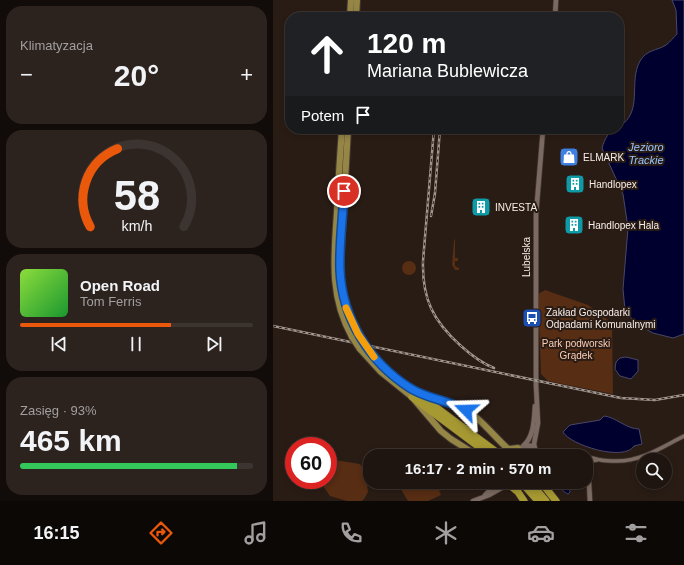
<!DOCTYPE html>
<html lang="pl">
<head>
<meta charset="utf-8">
<style>
	body { margin:0; font-family:Arial,sans-serif; background:#2c221e; color:#f1f3f6; height:100vh; display:flex; flex-direction:column; font-size:15px; white-space:nowrap }
	* { box-sizing:border-box; margin:0 }
	p { font-size:13px; color:#a19f9f }
	.icon { flex:none; width:22px; height:22px; fill:none; stroke:currentColor; stroke-width:2; stroke-linecap:round; stroke-linejoin:round }
	.map { position:relative; flex:1; overflow:hidden }
	.details { display:flex; flex-direction:column; gap:6px; padding:6px; background:#110c09; width:273px }
	.details>* { flex:none }
	.guide { position:absolute; left:12px; top:12px; width:339px; height:122px; border-radius:16px; box-shadow:0 2px 6px #0003,0 0 0 1px #3c3430; background:#202124; color:#fff; overflow:hidden }
	.fabs { position:absolute; left:363px; top:453px; display:grid; gap:8px }
	.fabs a { display:grid; place-items:center; width:36px; height:36px; border-radius:50%; background:#1f1510; box-shadow:0 2px 6px #0003,0 0 0 1px #3c3430; font-size:20px }
	.speed { position:absolute; left:12px; top:437px; display:flex; gap:8px; font-size:20px; font-weight:700; text-align:center }
	.speed>* { display:grid; place-content:center; width:52px; height:52px; border-radius:50%; background:#1f1510; box-shadow:0 2px 6px #0003,0 0 0 1px #3c3430; line-height:1 }
	.speed .limit { border:6px solid #d22; background:#fff; color:#111 }
	.pin { position:absolute; display:grid; place-items:center; width:34px; height:34px; color:#fff; margin:-17px; border:2px solid #fff; border-radius:50%; box-shadow:0 1px 4px #0007 }
	.me { position:absolute; width:44px; margin:-22px; rotate:292deg; stroke-linejoin:round; filter:drop-shadow(0 0 3px #0008) }
	.turn { display:flex; align-items:center; gap:14px; height:84px; padding:0 16px; font-size:18px }
	.turn .icon { width:52px; height:52px; stroke-width:2.5 }
	.turn b { display:block; font-size:28px; line-height:34px }
	.then { display:flex; align-items:center; height:38px; padding:0 16px; background:#0003; gap:8px; font-size:15px }
	.big { font-size:30px; font-weight:700; line-height:1.1 }
	.details .widget { flex:1; display:flex; flex-direction:column; justify-content:center; gap:6px; min-width:0; padding:0 14px; border-radius:16px; background:#2c221e }
	.details .dial { align-items:center; gap:0 }
	.dial svg { height:104px; overflow:visible; fill:none; stroke:#3c3430; stroke-width:7; stroke-linecap:round; text-anchor:middle }
	.dial text { fill:#f1f3f6; stroke:none }
	.song { display:flex; align-items:center; gap:12px }
	.cover { width:48px; height:48px; border-radius:6px; background:linear-gradient(135deg,hsl(90 70% 55%),hsl(130 70% 35%)) }
	.played { height:4px; border-radius:2px; background:linear-gradient(90deg,#ea580c 65%,#3c3430 65%) }
	.keys { display:flex; justify-content:space-around; direction:ltr }
	.heat { display:flex; justify-content:space-between; align-items:center; font-size:22px; direction:ltr }
	.charge { height:6px; border-radius:3px; background:linear-gradient(90deg,#34c759 93%,#3c3430 0) }
	.trip { position:absolute; left:90px; top:449px; width:230px; height:40px; border-radius:16px; background:#1f1510; box-shadow:0 2px 6px #0003,0 0 0 1px #3c3430; font-weight:700; line-height:40px; text-align:center }
	.tabs { display:flex; height:64px; justify-content:space-around; align-items:center; background:#0c0806; color:#a19f9f }
	.tabs .icon { width:28px; height:28px }
	.tabs .current { color:#ea580c }
	.tabs b { font-size:18px; color:#f1f3f6 }
	main { display:flex; flex:1; min-height:0 }
	.map>svg:first-child { display:block }
	.green { fill:#572d13 }
	.water { fill:#00002f; stroke:#4a4767 }
	.lines { fill:none; stroke-linecap:round; stroke-linejoin:round }
	.minor-casing { stroke:#453935; stroke-width:5 }
	.tertiary-casing { stroke:#453935; stroke-width:6 }
	.primary-casing { stroke:#453935; stroke-width:8 }
	.motorway-casing { stroke:#453935; stroke-width:8 }
	.minor { stroke:#7b6a61; stroke-width:3.5 }
	.tertiary { stroke:#7b6a61; stroke-width:4.5 }
	.primary { stroke:#958645; stroke-width:6 }
	.motorway { stroke:#a69932; stroke-width:7 }
	.rail-casing { stroke:#a19690; stroke-width:2.5 }
	.rail { stroke:#291c15; stroke-width:1; stroke-dasharray:3; stroke-linecap:butt }
	.primary-bridge-casing { stroke:#453935; stroke-width:8; stroke-linecap:butt }
	.primary-bridge { stroke:#958645; stroke-width:6 }
	.route-casing { stroke:#114b97; stroke-width:10 }
	.route { stroke:#1a73e8; stroke-width:7 }
	.slow { stroke:#f59e0b; stroke-width:7 }
	.labels { text-anchor:middle; dominant-baseline:central; stroke-width:4; stroke-linejoin:round; paint-order:stroke }
	.poi-label { font-size:10px; fill:#f8eee9; stroke:#291c15; text-anchor:start }
	.street-label { font-size:10px; fill:#f8eee9; stroke:#291c15 }
	.park-label { font-size:10px; fill:#fecfb5; stroke:#291c15 }
	.water-label { font-size:11px; font-style:italic; fill:#99c4ff; stroke:#291c15 }
</style>
</head>
<body>
<main>
<section class="details">
<div class="widget"><p>Klimatyzacja</p>
<div class="heat"><a>−</a><b class="big">20°</b><a>+</a></div>
</div>
<div class="widget dial"><svg viewBox="0 0 100 80">
<path d="M14 69A42 42 0 1 1 86 69"/>
<path d="M14 69A42 42 0 0 1 35 9" stroke="#ea580c"/>
<text x="50" y="56" font-size="32" font-weight="700">58</text>
<text x="50" y="72" font-size="11">km/h</text>
</svg></div>
<div class="widget">
<div class="song"><i class="cover"></i><div><b>Open Road</b><p>Tom Ferris</p></div></div>
<div class="played"></div>
<div class="keys"><svg class="icon" aria-label="previous" viewBox="0 0 24 24"><path d="M18 5L8 12l10 7zM5 5v14"/></svg><svg class="icon" aria-label="pause" viewBox="0 0 24 24"><path d="M8 5v14M16 5v14"/></svg><svg class="icon" aria-label="next" viewBox="0 0 24 24"><path d="M6 5l10 7-10 7zM19 5v14"/></svg></div>
</div>
<div class="widget"><p>Zasięg · 93%</p><b class="big">465 km</b><div class="charge"></div></div>
</section>
<div class="map">
<svg width="411" height="501" viewBox="0 0 411 501">
	<rect width="100%" height="100%" fill="#291c15"/>
	<!-- green -->
	<g class="green">
		<path d="M 182,239 L 182,258 L 185,258 L 185,261 L 182,261 L 182,266 L 186,268 L 186,270 L 182,270 L 179,265 L 181,240 L 182,239 L 186,239 Z"/>
		<circle cx="136" cy="268" r="7"/>
		<path d="M 272,290 L 315,305 L 339,323 L 340,394 L 275,381 L 268,374 L 265,294 Z"/>
		<path d="M 252,450 L 256,451 L 261,456 L 241,456 L 247,451 Z"/>
		<path d="M 55,459 L 87,464 L 92,471 L 95,492 L 91,499 L 89,501 L 74,501 L 57,496 L 46,480 L 55,480 Z"/>
		<path d="M 127,482 L 190,482 L 190,484 L 188,485 L 186,482 L 166,491 L 168,495 L 155,501 L 135,501 L 129,491 L 130,487 Z"/>
	</g>
	<!-- water -->
	<g class="water">
		<path d="M 399,0 L 411,0 L 411,334 L 400,338 L 380,333 L 363,324 L 352,310 L 350,289 L 355,228 L 350,194 L 329,148 C 332,139 335,130 346,129 L 346,127 C 371,111 355,83 367,61 C 374,49 384,51 393,45 C 397,42 401,37 404,34 L 403,10 Z"/>
		<path d="M 353,357 L 365,360 L 365,371 L 358,379 L 347,376 L 342,369 L 343,362 L 347,358 Z"/>
		<path d="M 331,416 C 343,417 353,429 366,429 L 369,444 L 361,446 C 351,462 297,445 290,432 L 297,425 L 327,420 Z"/>
		<path d="M 290,482 L 296,482 L 297,492 L 295,494 C 291,492 288,490 287,485 Z"/>
	</g>
	<g class="lines">
		<defs>
			<g id="minor">
				<path d="M 313,458 C 319,457 322,459 328,460 C 333,461 339,461 344,461 C 369,461 389,447 411,436"/>
				<path d="M 313,462 L 324,460"/>
			</g>
			<g id="tertiary">
				<path d="M 282,17 L 283,0"/>
				<path d="M 250,446 C 261,437 261,420 262,406"/>
				<path d="M 262,449 L 261,444 L 265,423 L 263,385 L 263,215 L 270,129"/>
				<path d="M 265,453 L 289,456"/>
				<path d="M 237,456 C 247,447 260,438 266,456"/>
				<path d="M 313,474 L 316,483 L 317,501"/>
				<path d="M 227,482 C 234,489 241,487 248,482"/>
				<path d="M 212,495 L 225,482"/>
				<path d="M 200,501 L 216,495 L 232,486"/>
			</g>
			<g id="primary">
				<path d="M 77,17 L 78,0"/>
				<path d="M 83,17 L 84,0"/>
				<path d="M 69,129 C 67,157 65,184 64,212 C 61,256 56,296 79,337"/>
				<path d="M 75,129 L 67,270 C 69,295 75,317 88,339"/>
				<path d="M 87,349 L 108,372 L 139,397 L 168,431 L 178,439 L 205,456"/>
				<path d="M 96,351 C 113,371 134,389 159,398 C 170,402 181,403 191,408 C 207,418 220,435 234,448 L 237,449 L 245,448"/>
			</g>
			<g id="motorway">
				<path d="M 137,388 L 229,456"/>
				<path d="M 139,397 L 218,456"/>
				<path d="M 248,482 L 265,501"/>
				<path d="M 257,482 L 273,501"/>
				<path d="M 268,482 L 283,501"/>
				<path d="M 239,487 L 245,492 L 251,501"/>
			</g>
		</defs>
		<!-- minor casing -->
		<use href="#minor" class="minor-casing"/>
		<!-- tertiary casing -->
		<use href="#tertiary" class="tertiary-casing"/>
		<!-- primary casing -->
		<use href="#primary" class="primary-casing"/>
		<!-- motorway casing -->
		<use href="#motorway" class="motorway-casing"/>
		<!-- minor -->
		<use href="#minor" class="minor"/>
		<!-- tertiary -->
		<use href="#tertiary" class="tertiary"/>
		<!-- primary -->
		<use href="#primary" class="primary"/>
		<!-- motorway -->
		<use href="#motorway" class="motorway"/>
		<defs>
			<g id="rail">
				<path d="M 161,129 L 150,261 C 149,299 160,321 188,346 C 198,355 208,363 221,368"/>
				<path d="M 158,216 L 162,193 L 167,129"/>
				<path d="M 0,326 L 348,398 L 382,400 L 411,395"/>
			</g>
		</defs>
		<!-- rail casing -->
		<use href="#rail" class="rail-casing"/>
		<!-- rail -->
		<use href="#rail" class="rail"/>
		<defs>
			<g id="primary-bridge">
				<path d="M 79,337 L 87,349"/>
				<path d="M 88,339 L 96,351"/>
			</g>
		</defs>
		<!-- primary-bridge casing -->
		<use href="#primary-bridge" class="primary-bridge-casing"/>
		<!-- primary-bridge -->
		<use href="#primary-bridge" class="primary-bridge"/>
	</g>
	<g class="lines">
		<defs>
			<path id="route" d="M 71,191 C 70,217 66,244 67,270 C 69,318 96,362 137,388 C 154,399 175,400 193,410"/>
		</defs>
		<!-- route casing -->
		<use href="#route" class="route-casing"/>
		<!-- route -->
		<use href="#route" class="route"/>
		<!-- slow -->
		<path class="slow" d="M 73,308 L 85,334 L 101,357"/>
	</g>
	<!-- icons -->
	<defs>
		<symbol id="shop-square" viewBox="-11 -11 22 22"><rect x="-9" y="-9" width="18" height="18" rx="4" fill="#3f7fe0" stroke="#291c15"/><path d="M-5-2.5h2.3a2.7 3.5 0 0 1 5.4 0H5L5.5 6h-11ZM-1.5-2.5h3a1.5 2.3 0 0 0-3 0Z" fill="#fff"/></symbol>
		<symbol id="building-square" viewBox="-11 -11 22 22"><rect x="-9" y="-9" width="18" height="18" rx="4" fill="#0f9aa8" stroke="#291c15"/><path d="M-4-6H4V6H1V3H-1V6H-4ZM-2.5-4.3h1.7v1.8h-1.7ZM.8-4.3h1.7v1.8H.8ZM-2.5-1h1.7V.8h-1.7ZM.8-1h1.7V.8H.8Z" fill="#fff"/></symbol>
		<symbol id="bus-square" viewBox="-11 -11 22 22"><rect x="-9" y="-9" width="18" height="18" rx="4" fill="#1a4fb4" stroke="#291c15"/><path d="M-5-6H5V4H4V6H2V4H-2V6H-4V4H-5ZM-3.5-4V0h7V-4ZM-3.5 1.2v1.5H-2V1.2ZM2 1.2v1.5H3.5V1.2Z" fill="#fff"/></symbol>
	</defs>
	<g fill-rule="evenodd">
		<use href="#shop-square" x="285" y="146" width="22" height="22"/>
		<use href="#building-square" x="291" y="173" width="22" height="22"/>
		<use href="#building-square" x="197" y="196" width="22" height="22"/>
		<use href="#building-square" x="290" y="214" width="22" height="22"/>
		<use href="#bus-square" x="248" y="307" width="22" height="22"/>
	</g>
	<g class="labels">
		<!-- poi labels -->
		<g class="poi-label">
			<text x="310" y="157">ELMARK</text>
			<text x="316" y="184">Handlopex</text>
			<text x="222" y="207">INVESTA</text>
			<text x="315" y="225">Handlopex Hala</text>
			<text x="273" y="312">Zakład Gospodarki<tspan x="273" dy="12">Odpadami Komunalnymi</tspan></text>
		</g>
		<!-- street labels -->
		<g class="street-label">
			<text transform="translate(253 257) rotate(-90)">Lubelska</text>
		</g>
		<!-- park labels -->
		<g class="park-label">
			<text x="303" y="343">Park podworski<tspan x="303" dy="12">Grądek</tspan></text>
		</g>
		<!-- water labels -->
		<g class="water-label">
			<text x="373" y="147">Jezioro<tspan x="373" dy="13">Trackie</tspan></text>
		</g>
	</g>
</svg>
<div class="fabs">
<a><svg class="icon" aria-label="search" viewBox="0 0 24 24"><circle cx="10" cy="10" r="6"/><path d="M15 15l6 6"/></svg></a>
</div>
<div class="speed"><div class="limit">60</div></div>
<div class="pin" style="left:71px;top:191px;background:#d93025"><svg class="icon" aria-label="arrive" viewBox="0 0 24 24"><path d="M6 21V4h12l-3 4 3 4H6"/></svg></div>
<svg class="me" style="left:193px;top:410px" viewBox="-20 -20 40 40"><path d="M0-17L14 15 0 8-14 15z" fill="#1a73e8" stroke="#fff" stroke-width="4"/></svg>
<div class="trip">16:17 · 2 min · 570 m</div>
<div class="guide">
<div class="turn"><svg class="icon" aria-label="ahead" viewBox="0 0 24 24"><path d="M12 20V5M6 11l6-6 6 6"/></svg><div><b>120 m</b>Mariana Bublewicza</div></div>
<div class="then">Potem<svg class="icon" aria-label="arrive" viewBox="0 0 24 24"><path d="M6 21V4h12l-3 4 3 4H6"/></svg></div>
</div>
</div>
</main>
<nav class="tabs">
<b>16:15</b>
<svg class="icon current" aria-label="directions" viewBox="0 0 24 24"><path d="M12 3l9 9-9 9-9-9zM9 14v-3h6M13 9l2 2-2 2"/></svg>
<svg class="icon" aria-label="music" viewBox="0 0 24 24"><path d="M9 18V5l10-2v13"/><circle cx="6" cy="18" r="3"/><circle cx="16" cy="16" r="3"/></svg>
<svg class="icon" aria-label="phone" viewBox="0 0 24 24"><path d="M5 4h4l2 5-3 2q2 4 5 5l2-3 5 2v4C11 20 4 13 5 4z"/></svg>
<svg class="icon" aria-label="climate" viewBox="0 0 24 24"><path d="M12 3v18M4 7l16 10M4 17L20 7"/></svg>
<svg class="icon" aria-label="car" viewBox="0 0 24 24"><path d="M5 17H2v-5l4-1 3-4h7l3 4 3 1v5h-3M9 17h6M6 11h13"/><circle cx="7" cy="17" r="2"/><circle cx="17" cy="17" r="2"/></svg>
<svg class="icon" aria-label="filters" viewBox="0 0 24 24"><path d="M4 7h16M4 17h16"/><circle cx="9" cy="7" r="2"/><circle cx="15" cy="17" r="2"/></svg>
</nav>
</body>
</html>
